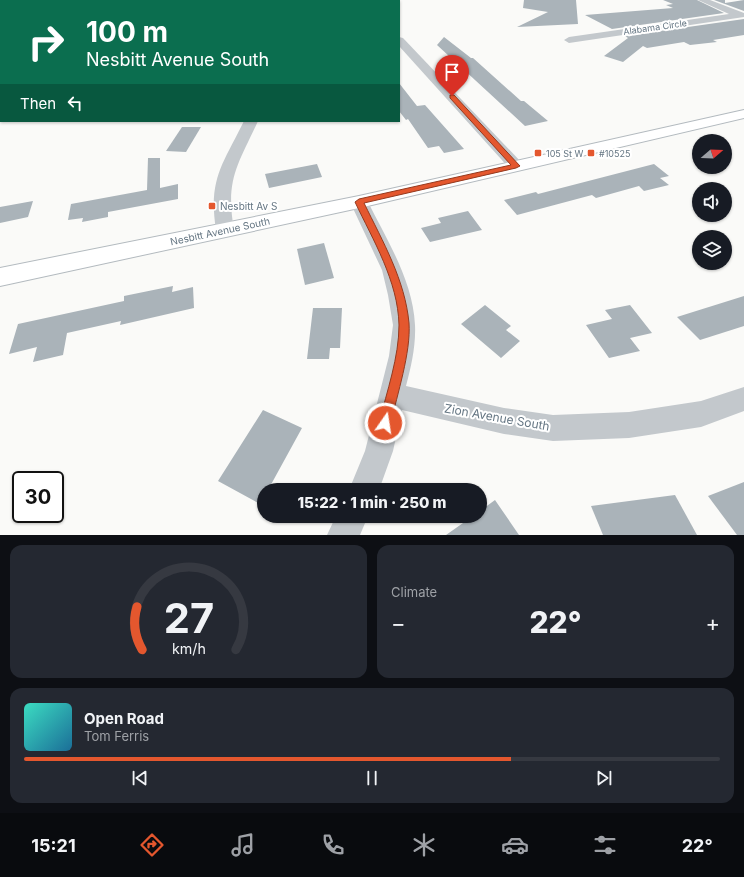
<!DOCTYPE html>
<html lang="en">
<head>
<meta charset="utf-8">
<style>
	body { margin:0; font-family:Inter,sans-serif; background:#242831; color:#f1f3f6; height:100vh; display:flex; flex-direction:column; font-size:15px; white-space:nowrap }
	* { box-sizing:border-box; margin:0 }
	p { font-size:13px; color:#9ea1a6 }
	.icon { flex:none; width:22px; height:22px; fill:none; stroke:currentColor; stroke-width:2; stroke-linecap:round; stroke-linejoin:round }
	.map { position:relative; height:535px; overflow:hidden }
	.side { display:flex; flex-direction:column; gap:10px; padding:10px; background:#0d0f14; flex:1 }
	.side>* { flex:none }
	.hud { position:absolute; left:0px; top:0px; width:400px; height:122px; box-shadow:0 1px 3px #0004; background:#0b6e4f; color:#fff; overflow:hidden }
	.needle { width:26px; rotate:71deg }
	.fabs { position:absolute; left:692px; top:134px; display:grid; gap:8px }
	.fabs a { display:grid; place-items:center; width:40px; height:40px; border-radius:50%; background:#171b24; box-shadow:0 1px 3px #0004; font-size:20px }
	.speed { position:absolute; left:12px; top:471px; display:flex; gap:8px; font-size:20px; font-weight:700; text-align:center }
	.speed>* { display:grid; place-content:center; width:52px; height:52px; border-radius:50%; background:#171b24; box-shadow:0 1px 3px #0004; line-height:1 }
	.speed .limit { border:2px solid #111; border-radius:6px; background:#fff; color:#111 }
	.pin { position:absolute; display:grid; place-items:center; width:34px; height:34px; color:#fff; margin:-41px -17px; border-radius:50% 50% 50% 0; rotate:-45deg; box-shadow:0 0 4px #0007 }
	.pin .icon { rotate:45deg }
	.me { position:absolute; width:44px; margin:-22px; rotate:13deg; stroke-linejoin:round; filter:drop-shadow(0 0 3px #0008) }
	.turn { display:flex; align-items:center; gap:14px; height:84px; padding:0 20px; font-size:18px }
	.turn .icon { width:52px; height:52px; stroke-width:2.5 }
	.turn b { display:block; font-size:28px; line-height:34px }
	.then { display:flex; align-items:center; height:38px; padding:0 20px; background:#0003; gap:8px; font-size:15px }
	.big { font-size:30px; font-weight:800; line-height:1.1 }
	.side .widget { flex:1; display:flex; flex-direction:column; justify-content:center; gap:6px; min-width:0; padding:0 14px; border-radius:12px; background:#242831 }
	.side .dial { align-items:center; gap:0 }
	.dial svg { height:104px; overflow:visible; fill:none; stroke:#363941; stroke-width:7; stroke-linecap:round; text-anchor:middle }
	.dial text { fill:#f1f3f6; stroke:none }
	.song { display:flex; align-items:center; gap:12px }
	.cover { width:48px; height:48px; border-radius:6px; background:linear-gradient(135deg,hsl(170 70% 55%),hsl(200 70% 35%)) }
	.played { height:4px; border-radius:2px; background:linear-gradient(90deg,#e4572e 70%,#363941 70%) }
	.keys { display:flex; justify-content:space-around; direction:ltr }
	.heat { display:flex; justify-content:space-between; align-items:center; font-size:22px; direction:ltr }
	.side .tiles { flex:1; display:grid; gap:10px; grid-template-columns:1fr 1fr }
	.widget:last-child { grid-column:span 2 }
	.trip { position:absolute; left:257px; top:483px; width:230px; height:40px; border-radius:20px; background:#171b24; box-shadow:0 1px 3px #0004; font-weight:800; line-height:40px; text-align:center }
	.tab-bar { display:flex; height:64px; justify-content:space-around; align-items:center; background:#090b0e; color:#9ea1a6 }
	.tab-bar .icon { width:28px; height:28px }
	.tab-bar .active { color:#e4572e }
	.tab-bar b { font-size:18px; color:#f1f3f6 }
	.map>svg:first-child { display:block }
	.building { fill:#aab3b9 }
	.lines { fill:none; stroke-linecap:round; stroke-linejoin:round }
	.secondary-casing { stroke:#b3babf; stroke-width:2 }
	.lane { fill:#c3c8cc; fill-rule:evenodd }
	.street { fill:#c3c8cc; fill-rule:evenodd }
	.secondary { fill:#fff; fill-rule:evenodd }
	.route { fill:#e4572e; stroke:#94391e }
	.poi-dot { fill:#e4572e; stroke:#fff; stroke-width:1.5 }
	.labels { text-anchor:middle; dominant-baseline:central; stroke-width:4; stroke-linejoin:round; paint-order:stroke }
	.far-street-label { font-size:9px; fill:#657683; stroke:#fff }
	.far-poi-label { font-size:9px; fill:#657683; stroke:#fff; text-anchor:start }
	.poi-label { font-size:10px; fill:#657683; stroke:#fff; text-anchor:start }
	.street-label { font-size:10px; fill:#657683; stroke:#fff }
	.near-street-label { font-size:12px; fill:#657683; stroke:#fff }
</style>
</head>
<body>
<div class="map">
<svg width="744" height="535" viewBox="0 0 744 535">
	<rect width="100%" height="100%" fill="#fafaf8"/>
	<!-- building -->
	<g class="building">
		<path d="M 524,0 L 576,0 L 578,24 L 517,27 L 548,12 L 523,8 Z"/>
		<path d="M 663,0 L 697,0 L 724,13 L 612,29 L 585,15 L 673,8 L 666,5 L 673,4 Z"/>
		<path d="M 714,0 L 725,0 L 725,3 L 744,0 L 744,11 Z"/>
		<path d="M 744,19 L 744,35 L 713,40 L 717,42 L 690,45 L 684,42 L 647,48 L 643,46 L 623,62 L 604,56 L 628,38 L 625,36 Z"/>
		<path d="M 444,37 L 471,58 L 473,58 L 521,101 L 524,101 L 548,121 L 525,126 L 437,45 Z"/>
		<path d="M 399,83 L 417,106 L 425,105 L 464,149 L 444,153 L 439,146 L 428,148 L 408,119 L 406,120 L 399,111 Z"/>
		<path d="M 182,127 L 201,127 L 186,152 L 166,151 Z"/>
		<path d="M 148,158 L 160,158 L 160,188 L 178,184 L 178,199 L 108,212 L 108,217 L 82,222 L 83,218 L 68,220 L 71,204 L 147,190 Z"/>
		<path d="M 317,164 L 322,177 L 269,188 L 265,174 Z"/>
		<path d="M 654,164 L 669,176 L 660,178 L 669,185 L 644,191 L 639,186 L 596,198 L 592,195 L 517,215 L 504,200 L 536,192 L 538,194 Z"/>
		<path d="M 33,201 L 28,217 L 0,223 L 0,207 Z"/>
		<path d="M 468,211 L 482,230 L 430,242 L 421,228 L 441,223 L 438,218 Z"/>
		<path d="M 324,243 L 334,278 L 305,285 L 297,249 Z"/>
		<path d="M 173,286 L 172,292 L 193,287 L 194,308 L 120,325 L 121,321 L 67,333 L 63,355 L 33,362 L 37,347 L 9,354 L 18,324 L 124,301 L 124,296 Z"/>
		<path d="M 744,296 L 744,326 L 700,340 L 677,317 Z"/>
		<path d="M 485,305 L 511,326 L 506,330 L 520,341 L 501,358 L 461,324 Z"/>
		<path d="M 630,305 L 652,333 L 630,338 L 640,351 L 609,358 L 586,325 L 612,319 L 605,310 Z"/>
		<path d="M 313,308 L 342,308 L 340,348 L 330,348 L 329,359 L 307,359 Z"/>
		<path d="M 263,410 L 302,428 L 268,490 L 264,490 L 264,497 L 260,504 L 218,481 Z"/>
		<path d="M 744,482 L 744,535 L 737,535 L 708,496 Z"/>
		<path d="M 675,495 L 697,535 L 603,535 L 591,506 Z"/>
		<path d="M 495,500 L 519,535 L 446,535 L 473,516 L 480,516 L 480,511 Z"/>
	</g>
	<g class="lines">
		<defs>
			<path id="secondary" d="M 744,110 L 744,118 L 359,208 L 0,286 L 0,268 L 359,196 Z"/>
		</defs>
		<!-- secondary casing -->
		<use href="#secondary" class="secondary-casing"/>
		<!-- lane -->
		<g class="lane">
			<path d="M 66,0 L 73,0 L 66,1 Z"/>
			<rect x="272" y="0" width="4" height="1"/>
			<rect x="0" y="31" width="1" height="4"/>
		</g>
		<!-- street -->
		<g class="street">
			<rect x="358" y="0" width="9" height="1"/>
			<path d="M 698,0 L 710,0 L 744,13 L 744,17 L 569,43 L 564,40 L 569,37 L 729,14 Z"/>
			<path d="M 399,37 L 403,38 L 522,163 L 524,166 L 522,169 L 516,171 L 510,169 L 399,46 Z"/>
			<rect x="0" y="48" width="1" height="6"/>
			<path d="M 244,121 L 258,121 C 238,165 225,179 234,230 L 232,235 L 225,236 L 218,235 L 216,230 C 208,179 223,164 244,121 Z"/>
			<path d="M 359,196 L 365,198 L 368,202 C 387,240 413,281 415,325 C 416,346 411,367 406,386 L 504,408 L 553,415 L 629,412 L 701,401 L 744,387 L 744,411 L 701,427 L 629,438 L 553,441 L 504,434 L 402,410 L 393,451 L 379,490 L 349,490 L 365,451 L 389,356 L 393,325 L 388,295 L 382,270 L 350,202 L 353,198 Z"/>
			<path d="M 336,516 L 368,516 L 360,535 L 327,535 Z"/>
		</g>
		<!-- secondary -->
		<use href="#secondary" class="secondary"/>
	</g>
	<!-- route -->
	<path class="route" d="M 450,95 L 454,95 L 520,166 L 516,168 L 364,203 C 383,242 405,280 409,323 C 411,353 397,394 391,423 L 389,427 L 385,429 L 381,427 L 379,423 C 387,391 399,357 399,325 C 398,281 373,240 355,202 L 359,199 L 511,165 L 450,98 Z"/>
	<!-- markers -->
	<g class="poi-dot">
		<rect x="534" y="149" width="8" height="8" rx="2"/>
		<rect x="587" y="149" width="8" height="8" rx="2"/>
		<rect x="208" y="202" width="8" height="8" rx="2"/>
	</g>
	<g class="labels">
		<!-- far-street labels -->
		<g class="far-street-label">
			<text transform="translate(655 27) rotate(-8)">Alabama Circle</text>
		</g>
		<!-- far-poi labels -->
		<g class="far-poi-label">
			<text x="546" y="153">105 St W</text>
			<text x="599" y="153">#10525</text>
		</g>
		<!-- poi labels -->
		<g class="poi-label">
			<text x="220" y="206">Nesbitt Av S</text>
		</g>
		<!-- street labels -->
		<g class="street-label">
			<text transform="translate(220 231) rotate(-12)">Nesbitt Avenue South</text>
		</g>
		<!-- near-street labels -->
		<g class="near-street-label">
			<text transform="translate(497 417) rotate(10)">Zion Avenue South</text>
		</g>
	</g>
</svg>
<div class="fabs">
<a><svg class="needle" viewBox="-14 -14 28 28"><path d="M0-13l5 13h-10z" fill="#e53935"/><path d="M0 13l5-13h-10z" fill="#9ea1a6"/></svg></a>
<a><svg class="icon" aria-label="sound" viewBox="0 0 24 24"><path d="M4 9h4l5-4v14l-5-4H4zM17 9q2 3 0 6"/></svg></a>
<a><svg class="icon" aria-label="layers" viewBox="0 0 24 24"><path d="M12 4l9 5-9 5-9-5zM3 14l9 5 9-5"/></svg></a>
</div>
<div class="speed"><div class="limit">30</div></div>
<div class="pin" style="left:452px;top:96px;background:#d93025"><svg class="icon" aria-label="arrive" viewBox="0 0 24 24"><path d="M6 21V4h12l-3 4 3 4H6"/></svg></div>
<svg class="me" style="left:385px;top:423px" viewBox="-20 -20 40 40"><circle r="17" fill="#e4572e" stroke="#fff" stroke-width="3"/><path d="M0-11L8 9 0 5-8 9z" fill="#fff"/></svg>
<div class="trip">15:22 · 1 min · 250 m</div>
<div class="hud">
<div class="turn"><svg class="icon" aria-label="right" viewBox="0 0 24 24"><path d="M7 20v-9h11M14 6l5 5-5 5"/></svg><div><b>100 m</b>Nesbitt Avenue South</div></div>
<div class="then">Then<svg class="icon" aria-label="left" viewBox="0 0 24 24"><path d="M17 20v-9H6M10 6l-5 5 5 5"/></svg></div>
</div>
</div>
<section class="side">
<div class="tiles">
<div class="widget dial"><svg viewBox="0 0 100 80">
<path d="M14 69A42 42 0 1 1 86 69"/>
<path d="M14 69A42 42 0 0 1 10 36" stroke="#e4572e"/>
<text x="50" y="56" font-size="32" font-weight="700">27</text>
<text x="50" y="72" font-size="11">km/h</text>
</svg></div>
<div class="widget"><p>Climate</p>
<div class="heat"><a>−</a><b class="big">22°</b><a>+</a></div>
</div>
<div class="widget">
<div class="song"><i class="cover"></i><div><b>Open Road</b><p>Tom Ferris</p></div></div>
<div class="played"></div>
<div class="keys"><svg class="icon" aria-label="previous" viewBox="0 0 24 24"><path d="M18 5L8 12l10 7zM5 5v14"/></svg><svg class="icon" aria-label="pause" viewBox="0 0 24 24"><path d="M8 5v14M16 5v14"/></svg><svg class="icon" aria-label="next" viewBox="0 0 24 24"><path d="M6 5l10 7-10 7zM19 5v14"/></svg></div>
</div>
</div>
</section>
<nav class="tab-bar">
<b>15:21</b>
<svg class="icon active" aria-label="directions" viewBox="0 0 24 24"><path d="M12 3l9 9-9 9-9-9zM9 14v-3h6M13 9l2 2-2 2"/></svg>
<svg class="icon" aria-label="music" viewBox="0 0 24 24"><path d="M9 18V5l10-2v13"/><circle cx="6" cy="18" r="3"/><circle cx="16" cy="16" r="3"/></svg>
<svg class="icon" aria-label="phone" viewBox="0 0 24 24"><path d="M5 4h4l2 5-3 2q2 4 5 5l2-3 5 2v4C11 20 4 13 5 4z"/></svg>
<svg class="icon" aria-label="climate" viewBox="0 0 24 24"><path d="M12 3v18M4 7l16 10M4 17L20 7"/></svg>
<svg class="icon" aria-label="car" viewBox="0 0 24 24"><path d="M5 17H2v-5l4-1 3-4h7l3 4 3 1v5h-3M9 17h6M6 11h13"/><circle cx="7" cy="17" r="2"/><circle cx="17" cy="17" r="2"/></svg>
<svg class="icon" aria-label="filters" viewBox="0 0 24 24"><path d="M4 7h16M4 17h16"/><circle cx="9" cy="7" r="2"/><circle cx="15" cy="17" r="2"/></svg>
<b>22°</b>
</nav>
</body>
</html>
